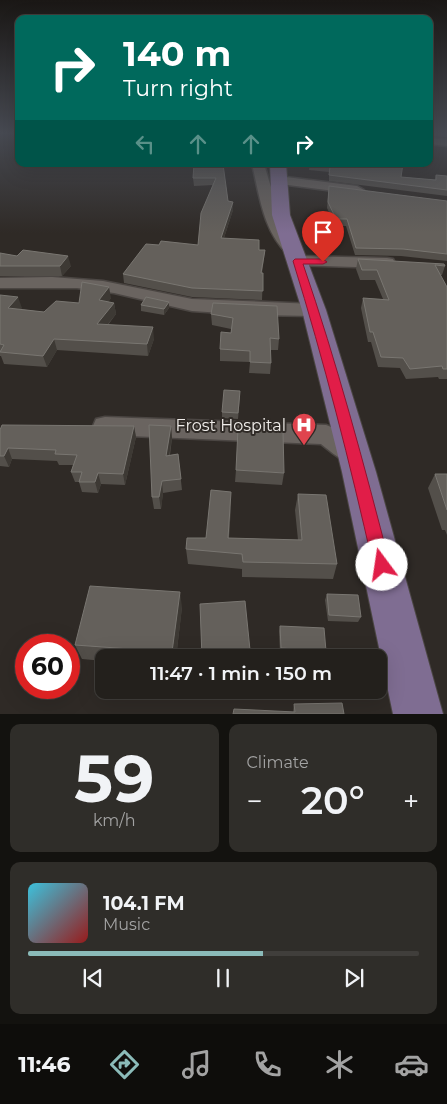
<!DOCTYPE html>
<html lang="en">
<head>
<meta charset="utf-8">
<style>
	body { margin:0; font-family:Montserrat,sans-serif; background:#2f2d29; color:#f1f3f6; height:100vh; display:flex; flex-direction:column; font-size:19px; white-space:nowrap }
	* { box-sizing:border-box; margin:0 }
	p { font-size:16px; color:#a3a3a3 }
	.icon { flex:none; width:28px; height:28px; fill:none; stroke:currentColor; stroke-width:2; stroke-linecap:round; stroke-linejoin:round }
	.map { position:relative; height:714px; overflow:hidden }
	.details { display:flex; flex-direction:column; gap:10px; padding:10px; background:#13120f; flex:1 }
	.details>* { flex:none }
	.top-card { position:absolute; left:15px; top:15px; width:418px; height:152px; border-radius:10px; box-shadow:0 5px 20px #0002,0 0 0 1px #403e3b; background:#00695c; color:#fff; overflow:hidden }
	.speed { position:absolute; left:15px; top:634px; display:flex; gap:10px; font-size:25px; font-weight:700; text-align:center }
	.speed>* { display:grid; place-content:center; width:65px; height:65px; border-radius:50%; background:#23201c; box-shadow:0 5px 20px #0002,0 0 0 1px #403e3b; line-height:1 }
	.speed .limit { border:8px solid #d22; background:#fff; color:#111 }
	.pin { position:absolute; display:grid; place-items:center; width:42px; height:42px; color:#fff; margin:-51px -21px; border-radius:50% 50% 50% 0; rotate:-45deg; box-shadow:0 0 5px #0007 }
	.pin .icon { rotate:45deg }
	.me { position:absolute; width:55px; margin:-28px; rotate:346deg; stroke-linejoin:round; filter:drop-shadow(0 0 4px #0008) }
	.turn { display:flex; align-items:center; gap:18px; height:105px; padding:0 25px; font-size:22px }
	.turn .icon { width:65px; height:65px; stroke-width:2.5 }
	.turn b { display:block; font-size:35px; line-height:42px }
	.lanes { display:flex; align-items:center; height:48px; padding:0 25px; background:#0003; justify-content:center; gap:25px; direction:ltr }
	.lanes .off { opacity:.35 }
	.big { font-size:38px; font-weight:600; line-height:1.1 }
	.details .widget { flex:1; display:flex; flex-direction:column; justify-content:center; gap:8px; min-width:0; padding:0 18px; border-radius:10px; background:#2f2d29 }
	.details .dial { align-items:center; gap:0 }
	.dial b { font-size:65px; line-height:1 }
	.song { display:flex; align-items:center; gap:15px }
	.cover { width:60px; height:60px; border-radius:8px; background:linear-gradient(135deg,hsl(190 70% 55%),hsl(0 70% 35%)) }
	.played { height:5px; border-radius:2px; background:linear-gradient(90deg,#8bbbb9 60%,#403e3b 60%) }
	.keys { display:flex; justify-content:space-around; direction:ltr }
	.heat { display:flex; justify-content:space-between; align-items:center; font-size:28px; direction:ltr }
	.details .tiles { flex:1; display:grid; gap:10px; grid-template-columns:1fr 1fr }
	.widget:last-child { grid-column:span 2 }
	.trip { position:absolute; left:95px; top:649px; width:292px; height:50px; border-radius:10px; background:#23201c; box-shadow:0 5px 20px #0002,0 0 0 1px #403e3b; font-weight:600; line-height:50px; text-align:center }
	.dock { display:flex; height:80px; justify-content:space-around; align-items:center; background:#0e0d0b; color:#a3a3a3 }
	.dock .icon { width:35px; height:35px }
	.dock .active { color:#8bbbb9 }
	.dock b { font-size:22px; color:#f1f3f6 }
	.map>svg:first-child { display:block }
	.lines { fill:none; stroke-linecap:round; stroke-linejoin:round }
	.minor-casing { stroke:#4b4643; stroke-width:3 }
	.primary-casing { stroke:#4b4643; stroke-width:2 }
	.minor { fill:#6a6460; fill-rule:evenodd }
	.primary { fill:#7f6d92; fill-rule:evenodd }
	.wall { fill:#534f4a }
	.shaded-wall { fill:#3d3934 }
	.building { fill:#64605b; stroke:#797671 }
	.route { fill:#e11d48; stroke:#92132f }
	.labels { text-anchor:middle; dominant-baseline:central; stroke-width:4; stroke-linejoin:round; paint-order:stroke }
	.poi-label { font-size:16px; fill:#efece9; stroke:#2f2a26; text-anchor:end }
</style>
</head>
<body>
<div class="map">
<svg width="447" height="714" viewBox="0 0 447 714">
	<rect width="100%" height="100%" fill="#2f2a26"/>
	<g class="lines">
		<defs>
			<g id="minor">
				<path d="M 429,138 L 447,140 L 447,146 L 429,144 Z"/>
				<path d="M 252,164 L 264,164 L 283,227 L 302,252 L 300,255 L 288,255 C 263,230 260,198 252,164 Z"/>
				<path d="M 278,176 L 357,186 L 364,190 L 357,194 L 273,183 L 272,180 Z"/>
				<path d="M 298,256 L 387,258 L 393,259 L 395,263 L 393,267 L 387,268 L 292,265 L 290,261 L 292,257 Z"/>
				<path d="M 52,277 L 103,281 L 192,299 L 314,304 L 321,306 L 324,310 L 321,314 L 314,316 L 253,315 L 192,311 L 114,293 L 77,288 L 0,288 L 0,278 Z"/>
				<path d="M 105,417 L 326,425 C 340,430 360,441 367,454 L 363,461 C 346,467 334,454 321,444 L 105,435 L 96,433 L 93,426 L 96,419 Z"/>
			</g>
			<path id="primary" d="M 270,164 L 286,164 L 290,215 L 326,310 L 376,472 L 443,714 L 393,714 L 342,472 L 302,310 L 272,215 Z"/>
		</defs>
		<!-- minor casing -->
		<use href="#minor" class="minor-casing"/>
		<!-- primary casing -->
		<use href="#primary" class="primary-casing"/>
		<!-- minor -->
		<use href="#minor" class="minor"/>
		<!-- primary -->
		<use href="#primary" class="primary"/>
	</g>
	<!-- wall -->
	<g class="wall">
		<path d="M 429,133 L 447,133 L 447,137 L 429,136 Z"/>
		<path d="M 223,164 L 228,201 L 233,210 L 224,238 L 259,250 L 265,250 L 264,259 L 262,273 L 263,273 L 262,300 L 192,297 L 124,283 L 123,274 L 159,245 L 198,245 L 213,185 L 194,186 L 193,178 Z"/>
		<path d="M 310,164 L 401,177 L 435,180 L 436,175 L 447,176 L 447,196 L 329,181 L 329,172 L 309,170 Z"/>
		<path d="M 329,186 L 447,201 L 447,261 L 401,256 L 355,255 L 346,226 L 335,226 L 327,208 Z"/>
		<path d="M 0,253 L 71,266 L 62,276 L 0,276 Z"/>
		<path d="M 358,259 L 445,266 L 442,275 L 440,275 L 447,287 L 447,379 L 439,379 L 438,377 L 406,379 L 400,368 L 378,367 L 371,342 L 368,342 L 361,308 L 363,298 L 383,299 L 375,280 L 360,280 L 356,269 Z"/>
		<path d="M 0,295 L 22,308 L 20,309 L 44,312 L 79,303 L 111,298 L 108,302 L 114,303 L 116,314 L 108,325 L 154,339 L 148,356 L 57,350 L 47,367 L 4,364 L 1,356 L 0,356 Z"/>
		<path d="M 213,303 L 279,339 L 278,350 L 270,350 L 271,363 L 270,374 L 249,373 L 250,362 L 220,361 L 220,349 L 231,333 L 231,329 L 212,325 L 211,314 Z"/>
		<path d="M 141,305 L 169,308 L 164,315 L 141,311 Z"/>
		<path d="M 240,397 L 238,419 L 222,418 L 222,412 Z"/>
		<path d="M 134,426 L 136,437 L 125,485 L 101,484 L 98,493 L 82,492 L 79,482 L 75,482 L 71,472 L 73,465 L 59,465 L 57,461 L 12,459 L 9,467 L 0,466 L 0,430 Z"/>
		<path d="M 171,426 L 172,438 L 170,455 L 178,454 L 182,490 L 163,493 L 161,509 L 154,509 L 152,497 Z"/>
		<path d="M 236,470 L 284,473 L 282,485 L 235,482 Z"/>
		<path d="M 435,474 L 447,474 L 447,535 L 445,530 L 442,530 L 428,488 Z"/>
		<path d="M 298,494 L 337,564 L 333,579 L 242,577 L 242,569 L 188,564 L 186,549 L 206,538 L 231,507 L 229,538 L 298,540 L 295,510 Z"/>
		<path d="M 327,594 L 361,617 L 358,622 L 328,621 L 325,600 Z"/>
		<path d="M 200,604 L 250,650 L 249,658 L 202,658 Z"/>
		<path d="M 182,607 L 176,658 L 104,658 L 104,661 L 82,659 L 75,645 Z"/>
		<path d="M 280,626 L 326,651 L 324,656 L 280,653 L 279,631 Z"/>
		<path d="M 294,704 L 344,714 L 233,714 L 293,712 Z"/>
	</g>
	<!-- shaded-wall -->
	<g class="shaded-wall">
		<path d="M 233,202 L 233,210 L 221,247 L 221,238 Z"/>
		<path d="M 68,256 L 71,266 L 62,276 L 60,266 Z"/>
		<path d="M 109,287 L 111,298 L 102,312 L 99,300 Z"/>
		<path d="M 18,297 L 22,308 L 11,319 L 8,308 Z"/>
		<path d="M 169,302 L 169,308 L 164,315 L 164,309 Z"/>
		<path d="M 114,303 L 116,314 L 99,335 L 97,324 Z"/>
		<path d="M 153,327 L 154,339 L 148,356 L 147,344 Z"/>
		<path d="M 54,339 L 57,350 L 47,367 L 43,356 Z"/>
		<path d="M 134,426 L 136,437 L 125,485 L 123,474 Z"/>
		<path d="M 171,426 L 172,438 L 167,468 L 166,456 Z"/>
		<path d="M 8,448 L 12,459 L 9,467 L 4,456 Z"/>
		<path d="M 98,473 L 101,484 L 98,493 L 95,482 Z"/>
		<path d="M 162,481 L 163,493 L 161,509 L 159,497 Z"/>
		<path d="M 231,492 L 231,507 L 227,553 L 228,538 Z"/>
		<path d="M 180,592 L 182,607 L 176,658 L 173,658 L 172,652 Z"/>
	</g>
	<!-- building -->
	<g class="building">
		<path d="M 194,164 L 223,164 L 228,201 L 233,202 L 221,238 L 259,240 L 259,250 L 265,250 L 261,273 L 263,273 L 263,291 L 192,288 L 123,274 L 146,244 L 159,245 L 161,241 L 198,245 L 201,213 L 216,178 L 193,178 Z"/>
		<path d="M 310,164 L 403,164 L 401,177 L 436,180 L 436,175 L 447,176 L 447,190 L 329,175 L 330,167 Z"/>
		<path d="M 329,186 L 447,201 L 447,254 L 403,249 L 356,248 L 347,219 L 336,219 L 328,202 Z"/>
		<path d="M 23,250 L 68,256 L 60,266 L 0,266 L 0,253 L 17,256 Z"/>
		<path d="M 358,259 L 444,264 L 445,266 L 435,265 L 447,287 L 447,369 L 443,369 L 442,366 L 410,369 L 403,358 L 381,357 L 373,332 L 370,332 L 363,298 L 389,300 L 377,270 L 362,270 Z"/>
		<path d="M 82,282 L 109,287 L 99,300 L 114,303 L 97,324 L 153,327 L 147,344 L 54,339 L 43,356 L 0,352 L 4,345 L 0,344 L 0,295 L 18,297 L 8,308 L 44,312 L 56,301 L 79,303 Z"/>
		<path d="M 146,297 L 169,302 L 164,309 L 141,305 Z"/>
		<path d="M 213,303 L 277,306 L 279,339 L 270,338 L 271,363 L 250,362 L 250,351 L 220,349 L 221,332 L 231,333 L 233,318 L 211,314 Z"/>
		<path d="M 224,390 L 240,391 L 238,413 L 222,412 Z"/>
		<path d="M 2,425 L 134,426 L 123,474 L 98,473 L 95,482 L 79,482 L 82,472 L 71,472 L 77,455 L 55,454 L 56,450 L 8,448 L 4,456 L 0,456 L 0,430 Z"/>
		<path d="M 149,425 L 171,426 L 166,456 L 178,454 L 181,479 L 162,481 L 159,497 L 152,497 Z"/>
		<path d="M 238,429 L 283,432 L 284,473 L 236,470 Z"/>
		<path d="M 435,474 L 447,474 L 447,510 Z"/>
		<path d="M 211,490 L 231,492 L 228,538 L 302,540 L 298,494 L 326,495 L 337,564 L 243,562 L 242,554 L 186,549 L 187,538 L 206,538 Z"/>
		<path d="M 90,586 L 180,592 L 172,652 L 75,645 Z"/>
		<path d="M 327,594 L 358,595 L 361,617 L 329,615 Z"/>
		<path d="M 245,601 L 250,650 L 233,651 L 234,658 L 202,658 L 200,604 Z"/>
		<path d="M 280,626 L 324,628 L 326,651 L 281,648 Z"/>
		<path d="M 342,703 L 344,714 L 233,714 L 234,709 L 295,712 L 294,704 Z"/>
	</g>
	<!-- sky -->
	<linearGradient id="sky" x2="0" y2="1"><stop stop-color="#1a1715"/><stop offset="0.57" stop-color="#474a52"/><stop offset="1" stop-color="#474a52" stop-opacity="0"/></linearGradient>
	<rect width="447" height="233" fill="url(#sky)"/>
	<!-- route -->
	<path class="route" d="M 295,259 L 323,259 L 327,262 L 323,264 L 303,264 C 337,363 364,464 390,565 L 388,571 L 382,573 L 376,571 L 373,565 C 350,463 324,361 293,261 Z"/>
	<!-- icons -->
	<defs>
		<symbol id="hospital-pin" viewBox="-11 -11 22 30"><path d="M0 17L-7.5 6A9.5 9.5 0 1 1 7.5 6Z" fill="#e0444e" stroke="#2f2a26"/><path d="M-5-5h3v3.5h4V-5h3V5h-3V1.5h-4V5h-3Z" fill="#fff"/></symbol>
	</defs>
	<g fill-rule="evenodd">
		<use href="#hospital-pin" x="290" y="411" width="28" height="38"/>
	</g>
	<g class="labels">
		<!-- poi labels -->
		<g class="poi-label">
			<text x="286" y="425">Frost Hospital</text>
		</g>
	</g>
</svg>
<div class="speed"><div class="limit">60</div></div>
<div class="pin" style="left:323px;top:262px;background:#d93025"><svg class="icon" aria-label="arrive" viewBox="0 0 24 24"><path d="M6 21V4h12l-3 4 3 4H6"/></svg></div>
<svg class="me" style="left:382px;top:565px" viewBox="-20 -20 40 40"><circle r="19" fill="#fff"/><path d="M0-13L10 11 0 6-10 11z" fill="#e11d48"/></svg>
<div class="trip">11:47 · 1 min · 150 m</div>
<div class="top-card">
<div class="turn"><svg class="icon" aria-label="right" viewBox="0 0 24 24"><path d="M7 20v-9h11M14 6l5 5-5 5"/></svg><div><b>140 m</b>Turn right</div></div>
<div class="lanes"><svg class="icon off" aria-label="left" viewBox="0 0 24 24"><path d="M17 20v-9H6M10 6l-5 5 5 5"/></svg><svg class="icon off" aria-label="ahead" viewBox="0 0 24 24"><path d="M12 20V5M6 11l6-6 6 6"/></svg><svg class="icon off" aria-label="ahead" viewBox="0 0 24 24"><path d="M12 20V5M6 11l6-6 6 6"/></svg><svg class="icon" aria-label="right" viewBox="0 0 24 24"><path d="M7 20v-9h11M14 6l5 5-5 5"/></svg></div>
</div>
</div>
<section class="details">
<div class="tiles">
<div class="widget dial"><b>59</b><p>km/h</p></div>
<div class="widget"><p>Climate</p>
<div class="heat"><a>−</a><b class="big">20°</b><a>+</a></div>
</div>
<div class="widget">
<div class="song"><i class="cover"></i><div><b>104.1 FM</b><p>Music</p></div></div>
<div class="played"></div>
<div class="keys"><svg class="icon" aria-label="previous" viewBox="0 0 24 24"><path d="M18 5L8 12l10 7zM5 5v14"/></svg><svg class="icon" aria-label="pause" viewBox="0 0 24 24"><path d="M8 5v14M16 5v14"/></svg><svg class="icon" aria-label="next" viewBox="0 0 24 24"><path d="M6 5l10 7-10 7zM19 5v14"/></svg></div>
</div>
</div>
</section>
<nav class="dock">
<b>11:46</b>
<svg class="icon active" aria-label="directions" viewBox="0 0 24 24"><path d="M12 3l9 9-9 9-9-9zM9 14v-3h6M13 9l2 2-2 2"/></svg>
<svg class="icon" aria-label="music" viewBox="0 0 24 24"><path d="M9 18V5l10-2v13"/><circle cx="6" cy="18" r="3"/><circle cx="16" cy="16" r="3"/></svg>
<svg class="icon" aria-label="phone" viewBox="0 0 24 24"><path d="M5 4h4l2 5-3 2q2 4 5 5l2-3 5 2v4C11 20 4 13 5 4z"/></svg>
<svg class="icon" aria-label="climate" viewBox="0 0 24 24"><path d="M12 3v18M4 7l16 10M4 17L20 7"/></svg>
<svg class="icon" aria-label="car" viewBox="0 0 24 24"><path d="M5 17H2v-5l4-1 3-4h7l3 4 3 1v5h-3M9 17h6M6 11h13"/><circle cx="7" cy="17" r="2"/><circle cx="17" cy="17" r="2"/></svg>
</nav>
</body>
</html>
